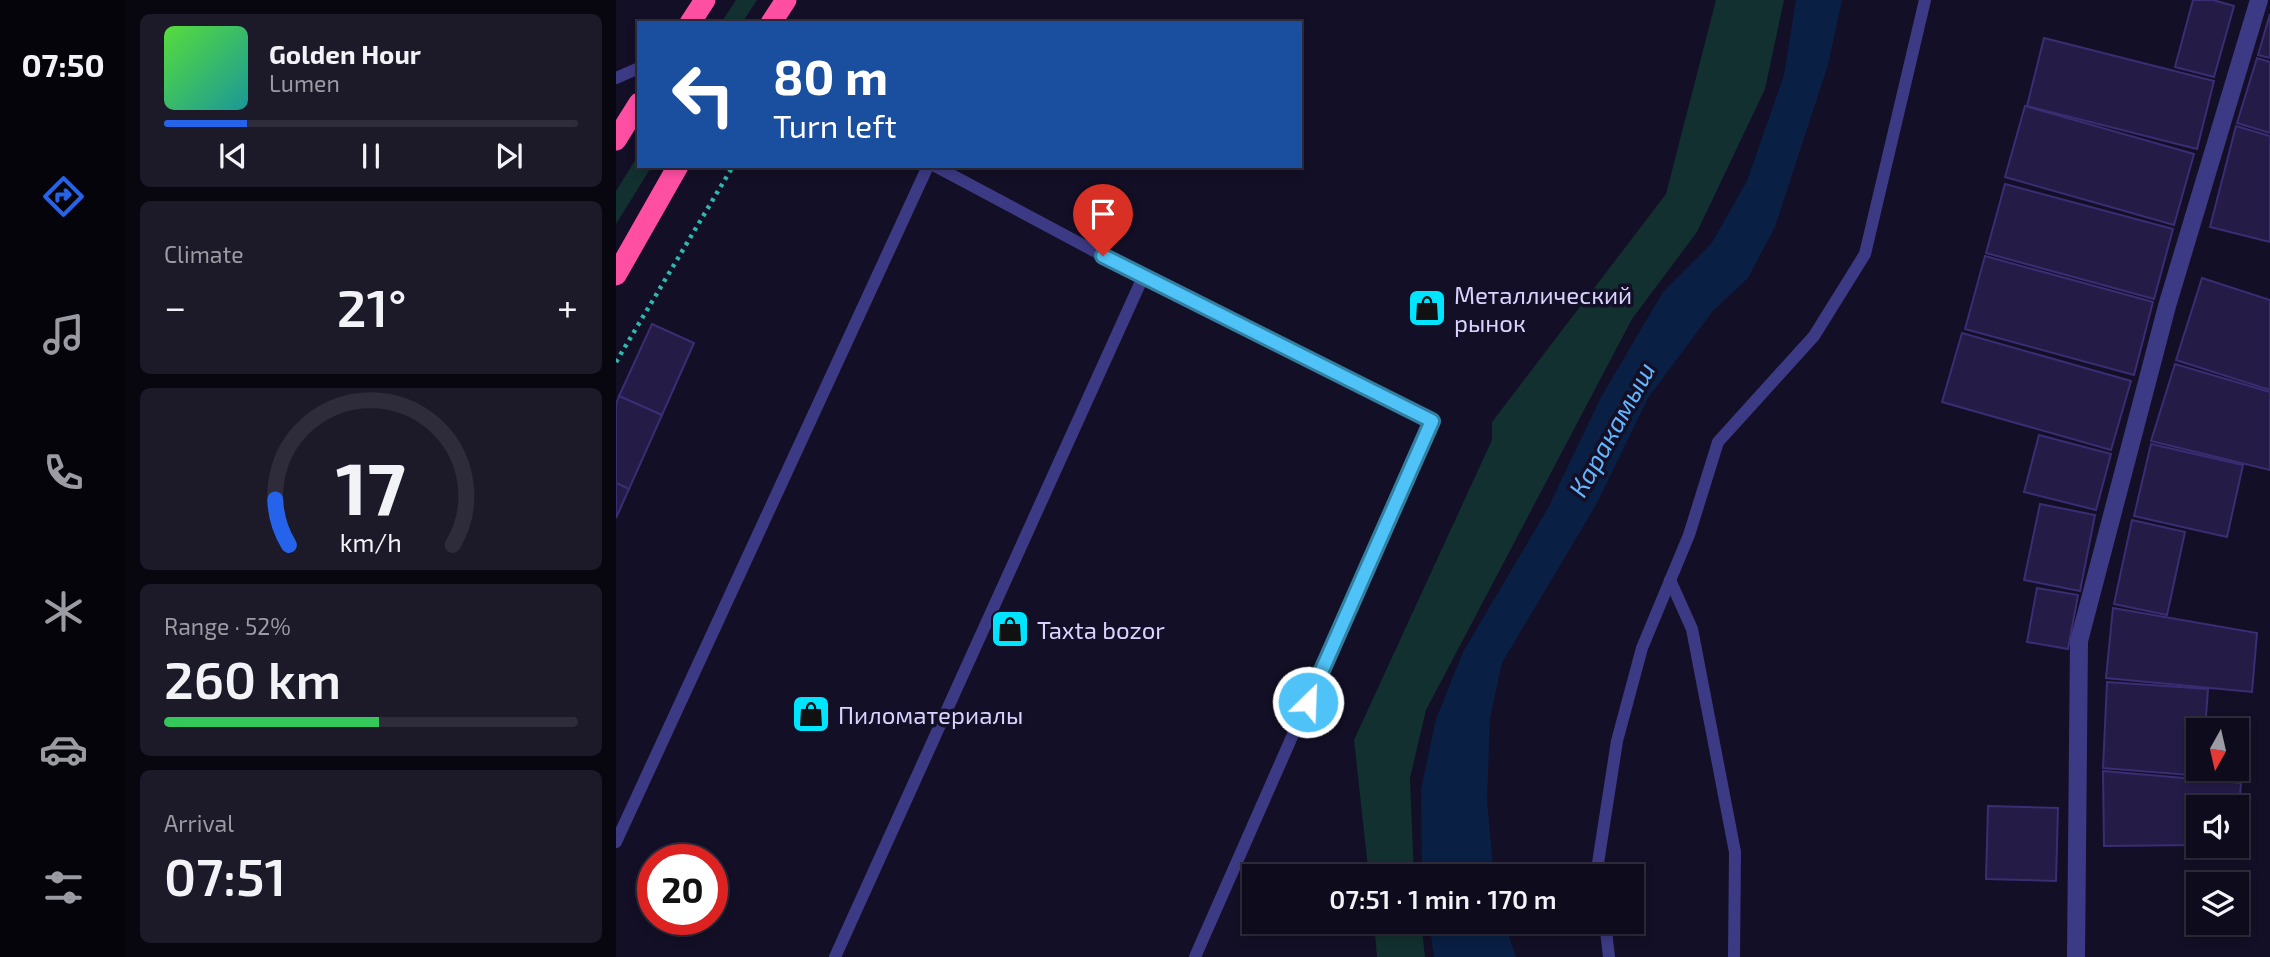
<!DOCTYPE html>
<html lang="en">
<head>
<meta charset="utf-8">
<style>
	body { margin:0; font-family:"Exo 2",sans-serif; background:#1c1929; color:#f1f3f6; height:100vh; display:flex; flex-direction:column; font-size:26px; white-space:nowrap }
	* { box-sizing:border-box; margin:0 }
	p { font-size:23px; color:#9b9ba3 }
	.icon { flex:none; width:38px; height:38px; fill:none; stroke:currentColor; stroke-width:2; stroke-linecap:round; stroke-linejoin:round }
	.map { position:relative; flex:1; overflow:hidden }
	.side { display:flex; flex-direction:column; gap:14px; padding:14px; background:#08060f; width:490px }
	.side>* { flex:none }
	.banner { position:absolute; left:21px; top:21px; width:665px; height:147px; border-radius:0px; box-shadow:0 4px 10px #0003,0 0 0 2px #2e2b3b; background:#1a4fa0; color:#fff; overflow:hidden }
	.needle { width:46px; rotate:188deg }
	.tools { position:absolute; left:1570px; top:718px; display:grid; gap:14px }
	.tools a { display:grid; place-items:center; width:63px; height:63px; border-radius:0px; background:#0e0b1c; box-shadow:0 4px 10px #0003,0 0 0 2px #2e2b3b; font-size:35px }
	.speed { position:absolute; left:21px; top:844px; display:flex; gap:14px; font-size:35px; font-weight:700; text-align:center }
	.speed>* { display:grid; place-content:center; width:91px; height:91px; border-radius:50%; background:#0e0b1c; box-shadow:0 4px 10px #0003,0 0 0 2px #2e2b3b; line-height:1 }
	.speed .limit { border:10px solid #d22; background:#fff; color:#111 }
	.pin { position:absolute; display:grid; place-items:center; width:60px; height:60px; color:#fff; margin:-72px -30px; border-radius:50% 50% 50% 0; rotate:-45deg; box-shadow:0 0 7px #0007 }
	.pin .icon { rotate:45deg }
	.me { position:absolute; width:77px; margin:-38px; rotate:24deg; stroke-linejoin:round; filter:drop-shadow(0 0 5px #0008) }
	.turn { display:flex; align-items:center; gap:24px; height:147px; padding:0 21px; font-size:32px }
	.turn .icon { width:91px; height:91px; stroke-width:2.5 }
	.turn b { display:block; font-size:49px; line-height:60px }
	.big { font-size:52px; font-weight:600; line-height:1.1 }
	.side .card { flex:1; display:flex; flex-direction:column; justify-content:center; gap:10px; min-width:0; padding:0 24px; border-radius:10px; background:#1c1929 }
	.side .dial { align-items:center; gap:0 }
	.dial svg { height:182px; overflow:visible; fill:none; stroke:#2e2b3b; stroke-width:7; stroke-linecap:round; text-anchor:middle }
	.dial text { fill:#f1f3f6; stroke:none }
	.song { display:flex; align-items:center; gap:21px }
	.cover { width:84px; height:84px; border-radius:10px; background:linear-gradient(135deg,hsl(110 70% 55%),hsl(180 70% 35%)) }
	.played { height:7px; border-radius:4px; background:linear-gradient(90deg,#2563eb 20%,#2e2b3b 20%) }
	.keys { display:flex; justify-content:space-around; direction:ltr }
	.heat { display:flex; justify-content:space-between; align-items:center; font-size:38px; direction:ltr }
	.charge { height:10px; border-radius:5px; background:linear-gradient(90deg,#34c759 52%,#2e2b3b 0) }
	.trip { position:absolute; left:626px; top:864px; width:402px; height:70px; border-radius:0px; background:#0e0b1c; box-shadow:0 4px 10px #0003,0 0 0 2px #2e2b3b; font-weight:600; line-height:70px; text-align:center }
	main { display:flex; flex:1; min-height:0 }
	.tabs { display:flex; flex-direction:column; width:126px; justify-content:space-around; align-items:center; background:#06040b; color:#9b9ba3 }
	.tabs .icon { width:49px; height:49px }
	.tabs .on { color:#2563eb }
	.tabs b { font-size:32px; color:#f1f3f6 }
	.map>svg:first-child { display:block }
	.green { fill:#12302f }
	.water { fill:#0a1f44 }
	.building { fill:#241b47; stroke:#3b2d73; stroke-width:2 }
	.lines { fill:none; stroke-linecap:round; stroke-linejoin:round }
	.path { stroke:#2fb8b0; stroke-width:4.5; stroke-dasharray:3.5 5; stroke-linecap:butt }
	.lane { stroke:#3d3a85; stroke-width:12 }
	.street { stroke:#3d3a85; stroke-width:18 }
	.highway { stroke:#ff4fa3; stroke-width:21 }
	.route-casing { stroke:#337fa1; stroke-width:18 }
	.route { stroke:#4fc3f7; stroke-width:12 }
	.labels { text-anchor:middle; dominant-baseline:central; stroke-width:7; stroke-linejoin:round; paint-order:stroke }
	.poi-label { font-size:24px; fill:#d9d4ff; stroke:#130f26; text-anchor:start }
	.water-label { font-size:26px; font-style:italic; fill:#62b6ff; stroke:#130f26 }
</style>
</head>
<body>
<main>
<nav class="tabs">
<b>07:50</b>
<svg class="icon on" aria-label="directions" viewBox="0 0 24 24"><path d="M12 3l9 9-9 9-9-9zM9 14v-3h6M13 9l2 2-2 2"/></svg>
<svg class="icon" aria-label="music" viewBox="0 0 24 24"><path d="M9 18V5l10-2v13"/><circle cx="6" cy="18" r="3"/><circle cx="16" cy="16" r="3"/></svg>
<svg class="icon" aria-label="phone" viewBox="0 0 24 24"><path d="M5 4h4l2 5-3 2q2 4 5 5l2-3 5 2v4C11 20 4 13 5 4z"/></svg>
<svg class="icon" aria-label="climate" viewBox="0 0 24 24"><path d="M12 3v18M4 7l16 10M4 17L20 7"/></svg>
<svg class="icon" aria-label="car" viewBox="0 0 24 24"><path d="M5 17H2v-5l4-1 3-4h7l3 4 3 1v5h-3M9 17h6M6 11h13"/><circle cx="7" cy="17" r="2"/><circle cx="17" cy="17" r="2"/></svg>
<svg class="icon" aria-label="filters" viewBox="0 0 24 24"><path d="M4 7h16M4 17h16"/><circle cx="9" cy="7" r="2"/><circle cx="15" cy="17" r="2"/></svg>
</nav>
<section class="side">
<div class="card">
<div class="song"><i class="cover"></i><div><b>Golden Hour</b><p>Lumen</p></div></div>
<div class="played"></div>
<div class="keys"><svg class="icon" aria-label="previous" viewBox="0 0 24 24"><path d="M18 5L8 12l10 7zM5 5v14"/></svg><svg class="icon" aria-label="pause" viewBox="0 0 24 24"><path d="M8 5v14M16 5v14"/></svg><svg class="icon" aria-label="next" viewBox="0 0 24 24"><path d="M6 5l10 7-10 7zM19 5v14"/></svg></div>
</div>
<div class="card"><p>Climate</p>
<div class="heat"><a>−</a><b class="big">21°</b><a>+</a></div>
</div>
<div class="card dial"><svg viewBox="0 0 100 80">
<path d="M14 69A42 42 0 1 1 86 69"/>
<path d="M14 69A42 42 0 0 1 8 49" stroke="#2563eb"/>
<text x="50" y="56" font-size="32" font-weight="700">17</text>
<text x="50" y="72" font-size="11">km/h</text>
</svg></div>
<div class="card"><p>Range · 52%</p><b class="big">260 km</b><div class="charge"></div></div>
<div class="card"><p>Arrival</p><b class="big">07:51</b></div>
</section>
<div class="map">
<svg width="1654" height="957" viewBox="0 0 1654 957">
	<rect width="100%" height="100%" fill="#130f26"/>
	<!-- green -->
	<g class="green">
		<path d="M 120,0 L 141,0 L 126,23 L 105,23 Z"/>
		<path d="M 1100,0 L 1168,0 L 1149,89 L 1081,232 L 1016,319 L 810,710 L 794,778 L 798,877 L 753,877 L 738,740 L 876,440 L 876,422 L 1050,194 Z"/>
		<path d="M 23,154 L 23,166 L 36,166 L 0,224 L 0,191 Z"/>
		<path d="M 758,922 L 805,922 L 809,957 L 761,957 Z"/>
	</g>
	<!-- water -->
	<g class="water">
		<path d="M 1180,0 L 1226,0 L 1212,65 L 1159,227 L 1132,278 L 1096,312 L 1032,398 L 981,503 L 886,663 L 874,718 L 871,801 L 878,877 L 806,877 L 805,789 L 820,719 L 847,652 L 932,508 L 985,397 L 1047,292 L 1095,244 L 1131,181 L 1168,75 Z"/>
		<path d="M 813,922 L 888,922 L 900,957 L 818,957 Z"/>
	</g>
	<!-- building -->
	<g class="building">
		<path d="M 1577,0 L 1597,0 L 1618,6 L 1598,77 L 1559,67 Z"/>
		<path d="M 1654,14 L 1654,58 L 1642,55 Z"/>
		<path d="M 1428,38 L 1598,81 L 1581,149 L 1411,106 Z"/>
		<path d="M 1641,58 L 1654,62 L 1654,133 L 1621,123 Z"/>
		<path d="M 1409,106 L 1578,154 L 1558,225 L 1389,177 Z"/>
		<path d="M 1620,126 L 1654,136 L 1654,242 L 1594,227 Z"/>
		<path d="M 1389,184 L 1557,229 L 1538,299 L 1370,253 Z"/>
		<path d="M 1369,256 L 1537,302 L 1518,375 L 1349,329 Z"/>
		<path d="M 1586,278 L 1654,300 L 1654,390 L 1560,360 Z"/>
		<path d="M 36,324 L 78,343 L 46,415 L 3,396 Z"/>
		<path d="M 1346,333 L 1515,381 L 1495,450 L 1326,402 Z"/>
		<path d="M 1559,364 L 1654,392 L 1654,470 L 1535,441 Z"/>
		<path d="M 3,396 L 46,415 L 13,489 L 0,483 L 0,404 Z"/>
		<path d="M 1423,435 L 1495,454 L 1480,510 L 1408,492 Z"/>
		<path d="M 1535,444 L 1627,465 L 1611,537 L 1518,516 Z"/>
		<path d="M 0,483 L 13,489 L 0,518 Z"/>
		<path d="M 1424,504 L 1479,515 L 1464,591 L 1408,580 Z"/>
		<path d="M 1516,520 L 1569,532 L 1551,615 L 1498,604 Z"/>
		<path d="M 1421,588 L 1462,595 L 1452,649 L 1411,642 Z"/>
		<path d="M 1497,608 L 1641,633 L 1636,692 L 1490,678 Z"/>
		<path d="M 1491,682 L 1592,689 L 1589,730 L 1582,730 L 1582,768 L 1587,768 L 1586,776 L 1487,768 Z"/>
		<path d="M 1487,771 L 1625,783 L 1620,842 L 1620,807 L 1582,807 L 1582,845 L 1488,846 Z"/>
		<path d="M 1372,806 L 1442,808 L 1440,881 L 1370,879 Z"/>
	</g>
	<g class="lines">
		<!-- path -->
		<path class="path" d="M 0,362 L 117,166"/>
		<!-- lane -->
		<g class="lane">
			<path d="M 0,78 L 23,68"/>
			<path d="M 319,166 L 527,277 L 815,421 L 579,957"/>
			<path d="M 1054,580 L 1076,629 L 1119,852 L 1118,957"/>
			<path d="M 0,842 L 312,166"/>
			<path d="M 983,877 L 982,863 L 1001,741 L 1026,648 L 1073,535 L 1102,442 L 1198,336 L 1249,254 L 1309,0"/>
			<path d="M 989,922 L 993,957"/>
			<path d="M 219,957 L 527,277"/>
		</g>
		<!-- street -->
		<path class="street" d="M 1460,957 L 1463,641 L 1551,306 L 1643,0"/>
		<!-- highway -->
		<g class="highway">
			<path d="M 74,23 L 89,0"/>
			<path d="M 155,23 L 170,0"/>
			<path d="M 0,140 L 23,103"/>
			<path d="M 0,275 L 62,166"/>
		</g>
	</g>
	<g class="lines">
		<defs>
			<path id="route" d="M 487,256 L 816,421 L 692,702"/>
		</defs>
		<!-- route casing -->
		<use href="#route" class="route-casing"/>
		<!-- route -->
		<use href="#route" class="route"/>
	</g>
	<!-- icons -->
	<defs>
		<symbol id="shop-square" viewBox="-11 -11 22 22"><rect x="-9" y="-9" width="18" height="18" rx="4" fill="#00e5ff" stroke="#130f26"/><path d="M-5-2.5h2.3a2.7 3.5 0 0 1 5.4 0H5L5.5 6h-11ZM-1.5-2.5h3a1.5 2.3 0 0 0-3 0Z" fill="#111"/></symbol>
	</defs>
	<g fill-rule="evenodd">
		<use href="#shop-square" x="789" y="286" width="44" height="44"/>
		<use href="#shop-square" x="372" y="607" width="44" height="44"/>
		<use href="#shop-square" x="173" y="692" width="44" height="44"/>
	</g>
	<g class="labels">
		<!-- poi labels -->
		<g class="poi-label">
			<text x="838" y="294">Металлический<tspan x="838" dy="28">рынок</tspan></text>
			<text x="421" y="629">Taxta bozor</text>
			<text x="222" y="714">Пиломатериалы</text>
		</g>
		<!-- water labels -->
		<g class="water-label">
			<text transform="translate(995 429) rotate(-61)">Каракамыш</text>
		</g>
	</g>
</svg>
<div class="tools">
<a><svg class="needle" viewBox="-14 -14 28 28"><path d="M0-13l5 13h-10z" fill="#e53935"/><path d="M0 13l5-13h-10z" fill="#9b9ba3"/></svg></a>
<a><svg class="icon" aria-label="sound" viewBox="0 0 24 24"><path d="M4 9h4l5-4v14l-5-4H4zM17 9q2 3 0 6"/></svg></a>
<a><svg class="icon" aria-label="layers" viewBox="0 0 24 24"><path d="M12 4l9 5-9 5-9-5zM3 14l9 5 9-5"/></svg></a>
</div>
<div class="speed"><div class="limit">20</div></div>
<div class="pin" style="left:487px;top:256px;background:#d93025"><svg class="icon" aria-label="arrive" viewBox="0 0 24 24"><path d="M6 21V4h12l-3 4 3 4H6"/></svg></div>
<svg class="me" style="left:692px;top:702px" viewBox="-20 -20 40 40"><circle r="17" fill="#4fc3f7" stroke="#fff" stroke-width="3"/><path d="M0-11L8 9 0 5-8 9z" fill="#fff"/></svg>
<div class="trip">07:51 · 1 min · 170 m</div>
<div class="banner">
<div class="turn"><svg class="icon" aria-label="left" viewBox="0 0 24 24"><path d="M17 20v-9H6M10 6l-5 5 5 5"/></svg><div><b>80 m</b>Turn left</div></div>
</div>
</div>
</main>
</body>
</html>
